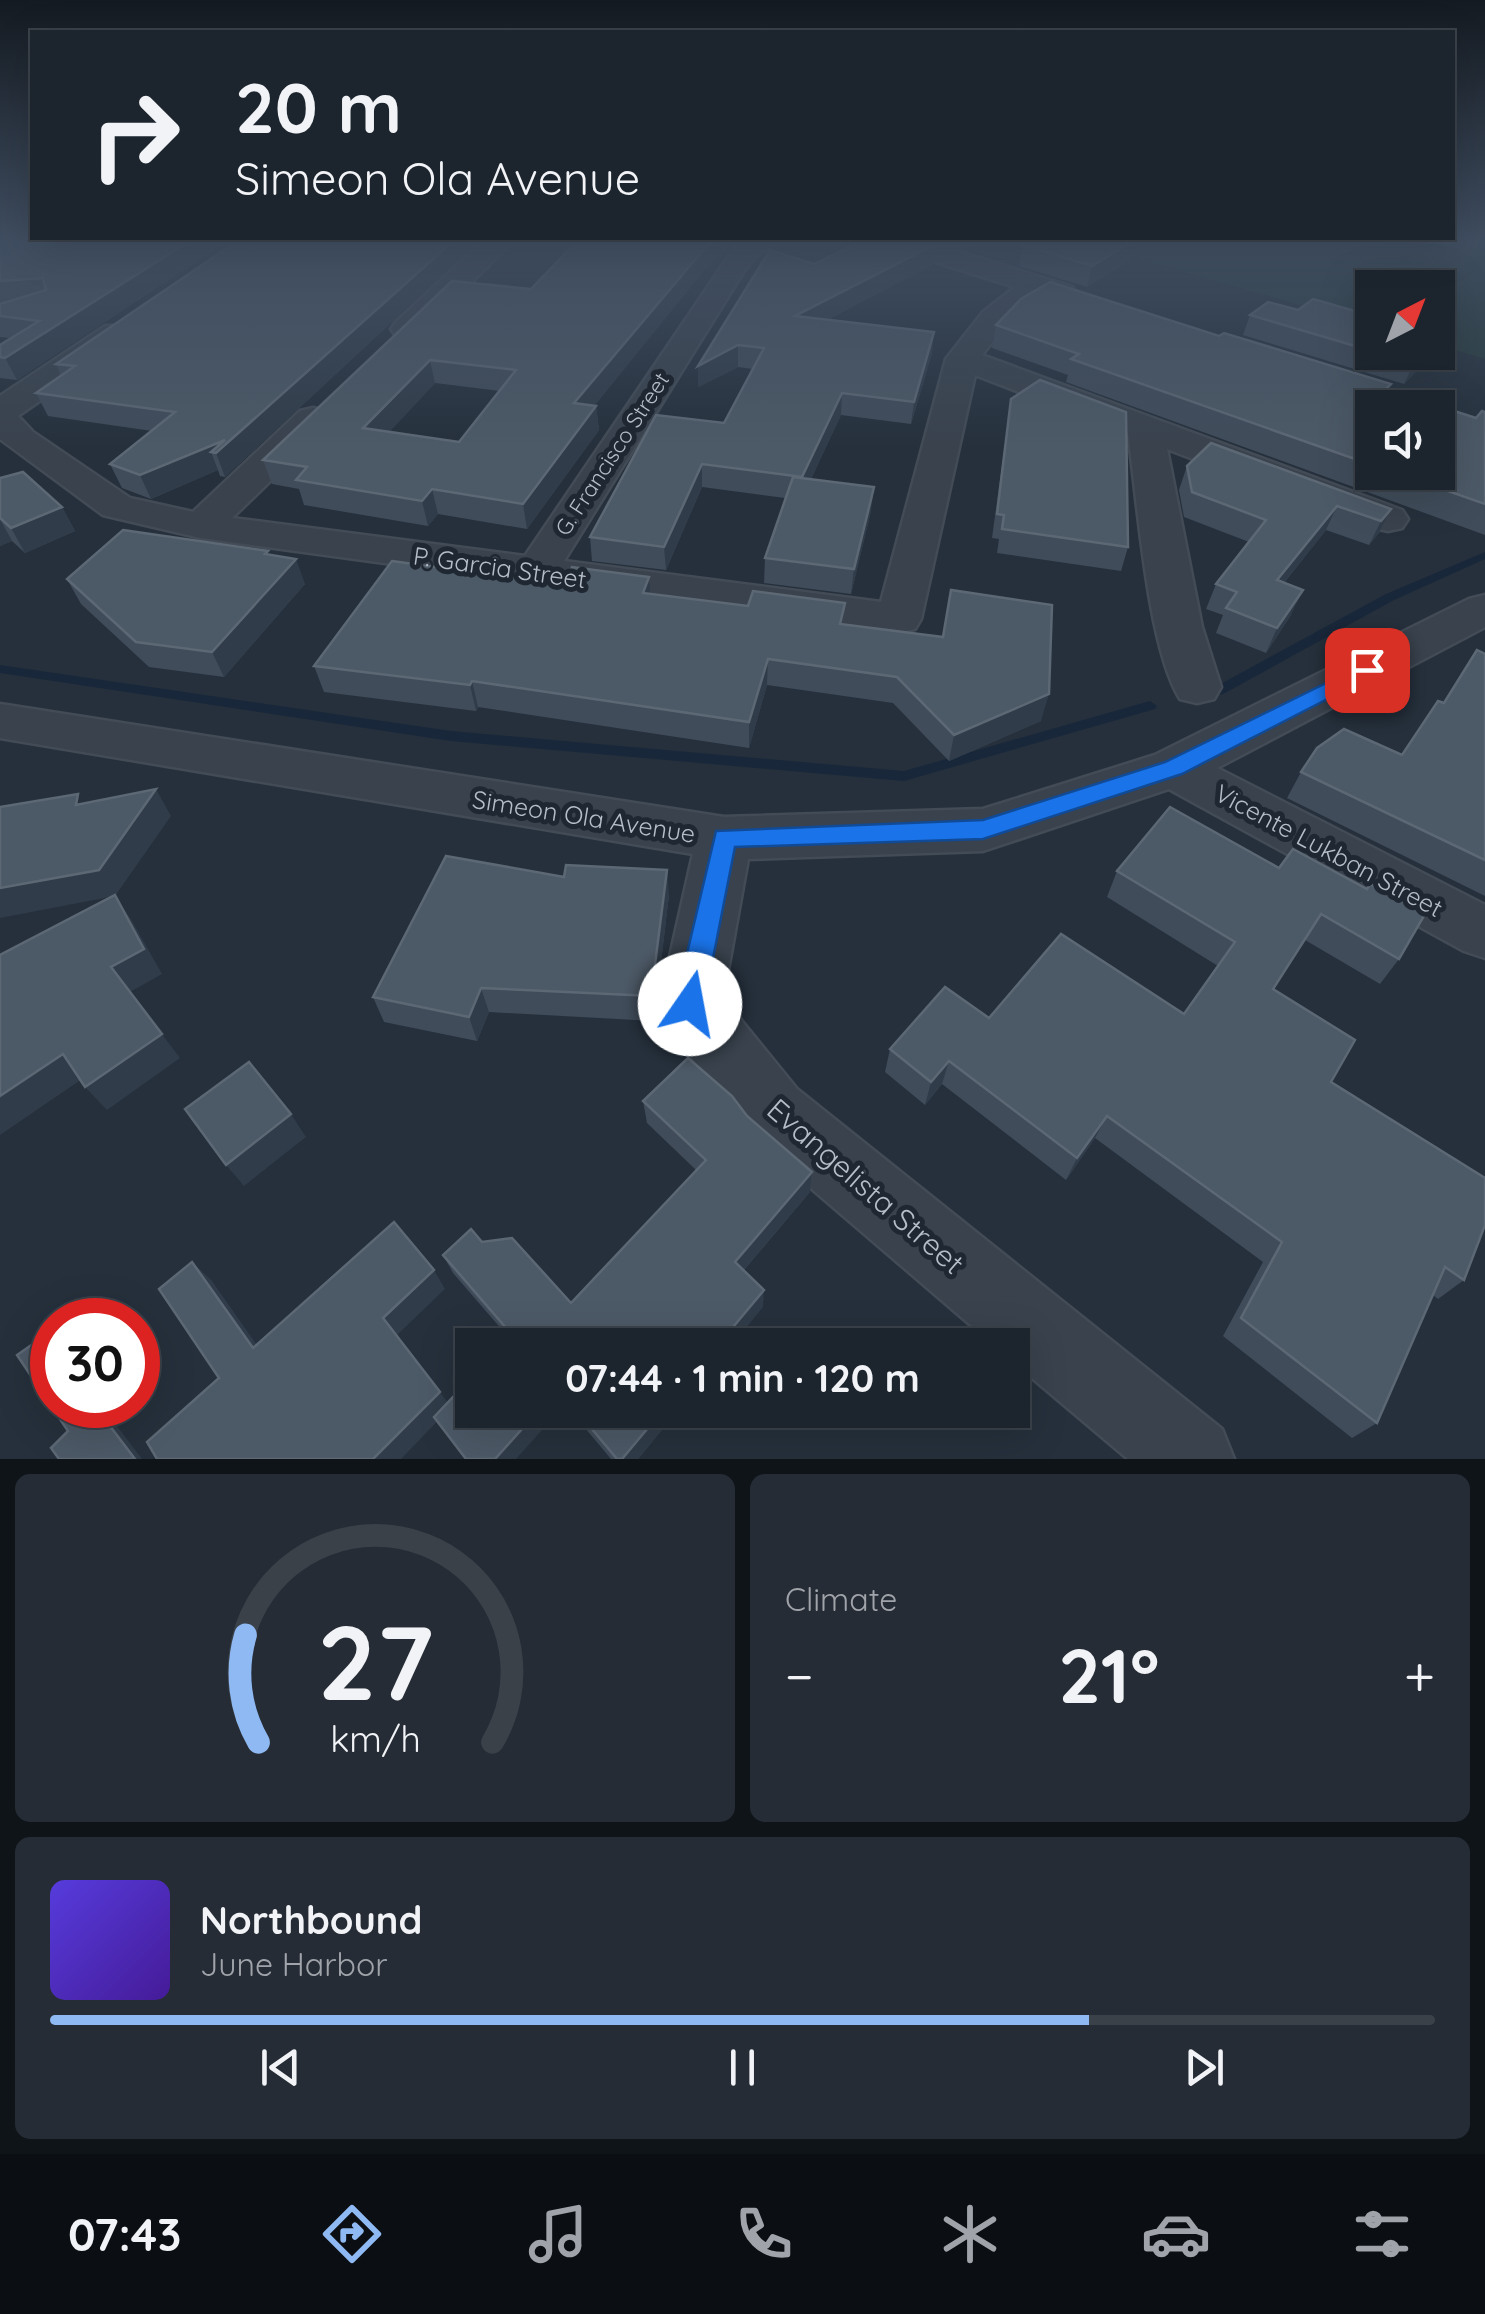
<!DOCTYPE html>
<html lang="en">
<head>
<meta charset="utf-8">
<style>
	body { margin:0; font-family:Quicksand,sans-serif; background:#252c35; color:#f1f3f6; height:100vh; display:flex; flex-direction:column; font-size:38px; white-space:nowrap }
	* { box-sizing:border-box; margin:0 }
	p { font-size:32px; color:#a0a4aa }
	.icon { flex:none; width:55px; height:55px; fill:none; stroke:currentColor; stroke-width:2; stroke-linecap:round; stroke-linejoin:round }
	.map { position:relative; height:1459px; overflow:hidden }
	.side { display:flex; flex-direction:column; gap:15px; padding:15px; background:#0f1419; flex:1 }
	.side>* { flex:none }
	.top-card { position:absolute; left:30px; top:30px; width:1425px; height:210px; border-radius:0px; box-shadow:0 10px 40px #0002,0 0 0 2px #3a4149; background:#1c242d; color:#f1f3f6; overflow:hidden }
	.needle { width:65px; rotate:42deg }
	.controls { position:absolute; left:1355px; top:270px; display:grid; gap:20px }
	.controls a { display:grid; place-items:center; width:100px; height:100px; border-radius:0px; background:#1c242d; box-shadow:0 10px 40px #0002,0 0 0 2px #3a4149; font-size:50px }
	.speed { position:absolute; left:30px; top:1298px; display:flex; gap:20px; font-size:50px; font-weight:700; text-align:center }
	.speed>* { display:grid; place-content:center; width:130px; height:130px; border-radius:50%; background:#1c242d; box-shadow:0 10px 40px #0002,0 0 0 2px #3a4149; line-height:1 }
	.speed .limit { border:15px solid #d22; background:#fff; color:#111 }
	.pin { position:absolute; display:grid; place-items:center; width:85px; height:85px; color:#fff; margin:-42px; border-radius:20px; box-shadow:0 5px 15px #0006 }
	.me { position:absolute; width:110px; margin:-55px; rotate:12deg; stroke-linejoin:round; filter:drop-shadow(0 0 8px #0008) }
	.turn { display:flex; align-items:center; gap:35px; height:210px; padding:0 40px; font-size:45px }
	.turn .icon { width:130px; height:130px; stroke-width:2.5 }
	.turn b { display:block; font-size:70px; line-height:85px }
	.big { font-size:75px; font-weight:800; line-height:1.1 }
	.side .widget { flex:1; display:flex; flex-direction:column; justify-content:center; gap:15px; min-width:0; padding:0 35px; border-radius:15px; background:#252c35 }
	.side .dial { align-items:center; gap:0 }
	.dial svg { height:260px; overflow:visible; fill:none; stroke:#3a4149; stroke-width:7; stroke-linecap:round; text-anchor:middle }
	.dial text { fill:#f1f3f6; stroke:none }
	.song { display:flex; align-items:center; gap:30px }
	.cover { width:120px; height:120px; border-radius:15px; background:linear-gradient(135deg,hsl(250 70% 55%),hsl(260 70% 35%)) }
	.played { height:10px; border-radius:5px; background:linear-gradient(90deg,#8fb9f3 75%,#3a4149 75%) }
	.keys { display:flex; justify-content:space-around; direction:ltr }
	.heat { display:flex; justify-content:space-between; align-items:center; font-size:55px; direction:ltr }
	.side .tiles { flex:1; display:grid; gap:15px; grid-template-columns:1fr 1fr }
	.widget:last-child { grid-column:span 2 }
	.trip { position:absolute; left:455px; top:1328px; width:575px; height:100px; border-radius:0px; background:#1c242d; box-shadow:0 10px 40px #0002,0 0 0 2px #3a4149; font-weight:800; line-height:100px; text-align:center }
	.menu { display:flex; height:160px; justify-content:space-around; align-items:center; background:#0b0e12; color:#a0a4aa }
	.menu .icon { width:70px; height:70px }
	.menu .current { color:#8fb9f3 }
	.menu b { font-size:45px; color:#f1f3f6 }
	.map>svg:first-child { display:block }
	.green { fill:#273c3d }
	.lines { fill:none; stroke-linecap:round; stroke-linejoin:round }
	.stream { fill:#19273a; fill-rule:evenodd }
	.street-casing { stroke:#424b56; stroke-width:5 }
	.street { fill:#39424d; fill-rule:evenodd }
	.wall { fill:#404c5a; fill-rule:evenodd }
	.shaded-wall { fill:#303c49 }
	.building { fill:#4c5966; stroke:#5d6875; stroke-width:2.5; fill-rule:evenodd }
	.route { fill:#1a73e8; stroke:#114b97; stroke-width:2.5 }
	.labels { text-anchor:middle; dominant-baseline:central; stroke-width:10; stroke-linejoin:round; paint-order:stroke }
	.far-street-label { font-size:22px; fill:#b5bdc8; stroke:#1e2732 }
	.street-label { font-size:25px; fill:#b5bdc8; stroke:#1e2732 }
	.near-street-label { font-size:30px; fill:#b5bdc8; stroke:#1e2732 }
</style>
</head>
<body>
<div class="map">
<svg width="1485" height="1459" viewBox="0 0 1485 1459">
	<rect width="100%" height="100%" fill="#25303c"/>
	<!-- green -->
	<path class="green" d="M 1089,244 L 1485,244 L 1485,359 L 1438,345 L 1438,288 L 1372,288 L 1372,326 Z"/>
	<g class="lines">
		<!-- stream -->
		<g class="stream">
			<path d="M 1485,552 L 1485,559 L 1394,600 L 1225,693 L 1220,695 L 1213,690 L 1215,687 L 1386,594 Z"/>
			<path d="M 0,665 L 451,731 L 904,771 L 1150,701 L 1157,706 L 1155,709 L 904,781 L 451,741 L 0,673 Z"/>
		</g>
		<defs>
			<g id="street">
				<path d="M 480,244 L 510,244 L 418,336 L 396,336 L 391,329 L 396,322 Z"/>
				<path d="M 737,244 L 774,244 L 756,256 L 744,271 L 564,561 L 881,602 L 946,359 L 983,312 L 1015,287 L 897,250 L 894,244 L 934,244 L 1072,287 L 1077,293 L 1072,299 L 1062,302 L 1041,296 L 1005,326 L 982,355 L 1402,510 L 1408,519 L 1402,528 L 1388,531 L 1374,528 L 1167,449 L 1202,627 L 1221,687 L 1214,699 L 1197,703 L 1180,699 C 1147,645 1138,501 1128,434 L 975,375 L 921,619 L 915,629 L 899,633 L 201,538 L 103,515 L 0,439 L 0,396 L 105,326 L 127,326 L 132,333 L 127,340 L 18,416 L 33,432 L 130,498 L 193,512 L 300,411 L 313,408 L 326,411 L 331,419 L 326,427 L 232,518 L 525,556 Z"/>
				<path d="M 1485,595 L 1485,627 L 1217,768 L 1485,905 L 1485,958 L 1464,951 L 1169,789 L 983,851 L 748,859 L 723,998 L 797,1089 L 1222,1429 L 1234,1459 L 1128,1459 L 1012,1361 L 1012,1345 L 994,1345 L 749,1135 L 668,1025 L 659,1005 L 693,854 L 0,738 L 0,704 L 724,817 L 983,809 L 1155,755 L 1469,599 Z"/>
			</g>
		</defs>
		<!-- street casing -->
		<use href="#street" class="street-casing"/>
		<!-- street -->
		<use href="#street" class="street"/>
	</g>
	<!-- wall -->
	<g class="wall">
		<path d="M 0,244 L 223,244 L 17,380 L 0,378 L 0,345 L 11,338 L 0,337 L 0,304 L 7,302 L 0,303 Z"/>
		<path d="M 232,244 L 476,244 L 225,477 L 220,476 L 218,470 L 151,499 L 122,488 L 110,464 L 152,431 L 48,416 L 36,393 L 61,376 L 56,364 Z"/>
		<path d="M 574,244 L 727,244 L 727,251 L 705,269 L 594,406 L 596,406 L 599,430 L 527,529 L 438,514 L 428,526 L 304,505 L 299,489 L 272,484 L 263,460 L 531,289 ZM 435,383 L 500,391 L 459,442 L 389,432 Z"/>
		<path d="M 945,244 L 972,244 L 962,249 Z"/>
		<path d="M 934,245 L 932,265 L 827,320 L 932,353 L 911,424 L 841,415 L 811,479 L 871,511 L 851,594 L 764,583 L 765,558 L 785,498 L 702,487 L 666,570 L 592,561 L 590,537 L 724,423 L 753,369 L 738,367 L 698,387 L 814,264 Z"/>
		<path d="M 1023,245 L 1130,260 L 1087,287 L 1019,266 Z"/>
		<path d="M 1298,310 L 1372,316 L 1372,352 L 1435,352 L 1404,384 L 1243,335 L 1250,315 Z"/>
		<path d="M 996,325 L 1388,390 L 1476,418 L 1485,412 L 1485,535 L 1066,382 L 1068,375 L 992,348 ZM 1372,408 L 1438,472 L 1372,472 Z"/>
		<path d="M 1011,399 L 1128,547 L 1121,571 L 997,553 L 999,539 L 992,538 Z"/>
		<path d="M 1187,466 L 1391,509 L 1379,533 L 1369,545 L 1326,530 L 1284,583 L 1291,615 L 1266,653 L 1216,633 L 1223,615 L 1206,609 L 1216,584 L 1249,542 L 1184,517 L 1179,490 Z"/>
		<path d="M 0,478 L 62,507 L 75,531 L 25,553 L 12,541 L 0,546 Z"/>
		<path d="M 269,555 L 305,584 L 224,677 L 149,667 L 81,604 L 67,579 Z"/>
		<path d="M 563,585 L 651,594 L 843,624 L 1041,721 L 949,761 L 893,703 L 767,685 L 749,748 L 478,707 L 476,711 L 324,692 L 314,666 Z"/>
		<path d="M 1485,654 L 1485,896 L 1287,798 L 1301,772 L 1402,755 Z"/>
		<path d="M 1170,807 L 1399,959 L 1380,984 L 1305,940 L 1273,989 L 1331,1082 L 1464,1280 L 1438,1299 L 1433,1295 L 1377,1423 L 1352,1438 L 1223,1336 L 1263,1262 L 1095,1138 L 1066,1180 L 942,1084 L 925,1105 L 885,1072 L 890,1049 L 989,1018 L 1184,1014 L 1218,966 L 1107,897 L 1117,871 Z"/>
		<path d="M 669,895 L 654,1021 L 489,1012 L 477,1041 L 384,1022 L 373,997 Z"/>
		<path d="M 643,1101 L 747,1116 L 812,1172 L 810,1192 L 744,1270 L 763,1307 L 510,1339 L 453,1273 L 443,1255 L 482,1242 L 571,1303 L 696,1170 L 647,1123 Z"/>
		<path d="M 570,1410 L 678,1410 L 638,1459 L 611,1459 Z"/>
	</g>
	<!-- shaded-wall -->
	<g class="shaded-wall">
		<path d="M 185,244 L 223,244 L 17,380 L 5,358 Z"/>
		<path d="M 450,244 L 476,244 L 225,477 L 216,453 L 211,452 L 218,470 L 151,499 L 140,475 Z"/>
		<path d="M 711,244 L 727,244 L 727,251 L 705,269 L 577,427 L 574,403 L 705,248 Z"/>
		<path d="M 1128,244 L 1134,244 L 1130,260 L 1087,287 L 1092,266 Z"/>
		<path d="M 934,245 L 932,265 L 794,337 L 795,316 Z"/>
		<path d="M 1447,330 L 1438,349 L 1438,339 Z"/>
		<path d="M 934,332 L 932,353 L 911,424 L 914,402 Z"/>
		<path d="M 738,345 L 738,367 L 698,387 L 698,366 Z"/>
		<path d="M 1424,352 L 1435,352 L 1404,384 L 1414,363 Z"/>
		<path d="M 430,360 L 435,383 L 370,452 L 363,428 Z"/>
		<path d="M 842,393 L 841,415 L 801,500 L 802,477 Z"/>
		<path d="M 596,406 L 599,430 L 527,529 L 523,504 Z"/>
		<path d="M 702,464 L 702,487 L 666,570 L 664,547 Z"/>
		<path d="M 874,487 L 871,511 L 851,594 L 854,569 Z"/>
		<path d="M 432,489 L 438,514 L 428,526 L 422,501 Z"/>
		<path d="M 1337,506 L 1326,530 L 1266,605 L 1277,580 Z"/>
		<path d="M 62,507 L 75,531 L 25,553 L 11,528 Z"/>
		<path d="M 1391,509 L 1379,533 L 1369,545 L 1381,521 Z"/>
		<path d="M 0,519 L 12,541 L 0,546 Z"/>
		<path d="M 296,559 L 305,584 L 224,677 L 212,652 Z"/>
		<path d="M 649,577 L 651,603 L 643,593 Z"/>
		<path d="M 1303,590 L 1291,615 L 1266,653 L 1277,628 Z"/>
		<path d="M 768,659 L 767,685 L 749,748 L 749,722 Z"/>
		<path d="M 472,681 L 478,707 L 476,711 L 470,685 Z"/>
		<path d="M 1049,694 L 1041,721 L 949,761 L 954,735 Z"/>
		<path d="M 156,789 L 171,816 L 115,896 L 132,921 L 162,974 L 130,992 L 180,1058 L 107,1110 L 85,1087 L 115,896 L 0,918 L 0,888 Z"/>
		<path d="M 667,870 L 669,895 L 654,1021 L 651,996 Z"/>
		<path d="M 481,988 L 489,1012 L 477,1041 L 469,1017 Z"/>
		<path d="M 63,1054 L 85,1077 L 0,1135 L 0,1096 Z"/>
		<path d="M 949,1061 L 942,1084 L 925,1105 L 931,1082 Z"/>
		<path d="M 291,1114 L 306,1137 L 244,1186 L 226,1165 Z"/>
		<path d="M 1107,1116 L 1095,1138 L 1066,1180 L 1077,1158 Z"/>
		<path d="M 812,1172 L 810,1192 L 735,1280 L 735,1262 Z"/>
		<path d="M 192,1262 L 212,1281 L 271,1365 L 253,1348 Z"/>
		<path d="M 434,1270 L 445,1289 L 396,1336 L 383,1318 Z"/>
		<path d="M 764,1290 L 763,1307 L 732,1345 L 718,1345 Z"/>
		<path d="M 440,1392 L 451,1407 L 401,1459 L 373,1459 Z"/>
		<path d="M 94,1405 L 101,1405 L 142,1459 L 135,1459 Z"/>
		<path d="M 539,1410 L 560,1410 L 516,1459 L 495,1459 Z"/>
		<path d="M 663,1410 L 678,1410 L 638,1459 L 622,1459 Z"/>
	</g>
	<!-- building -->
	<g class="building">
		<path d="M 0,244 L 185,244 L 5,358 L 0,357 L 0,345 L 39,321 L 0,316 L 0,304 L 46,290 L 43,278 L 0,281 Z"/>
		<path d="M 233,244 L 450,244 L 216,453 L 211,452 L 225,440 L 140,475 L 110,464 L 175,412 L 36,393 L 75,366 L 56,364 Z"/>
		<path d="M 574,244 L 711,244 L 705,248 L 574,403 L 596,406 L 523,504 L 432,489 L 422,501 L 296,480 L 307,467 L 263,460 L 452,281 L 531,289 ZM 430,360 L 516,370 L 459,442 L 363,428 Z"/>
		<path d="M 856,244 L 929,244 L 934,245 L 795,316 L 934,332 L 914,402 L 842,393 L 802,477 L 702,464 L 664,547 L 590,537 L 656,415 L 724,423 L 764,348 L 738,345 L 698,366 L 770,250 L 814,264 Z"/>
		<path d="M 1025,244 L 1128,244 L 1092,266 L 1023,245 Z"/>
		<path d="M 1050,282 L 1219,336 L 1224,333 L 1391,384 L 1386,389 L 1476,418 L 1482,411 L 1485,412 L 1485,504 L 1394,472 L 1438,472 L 1438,408 L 1372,408 L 1372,465 L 1071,359 L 1079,354 L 996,325 L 1021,299 Z"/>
		<path d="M 1313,299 L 1372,316 L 1372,351 L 1250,315 L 1268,302 L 1298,310 Z"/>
		<path d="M 1438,327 L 1447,330 L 1438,339 Z"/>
		<path d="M 1378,352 L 1424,352 L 1414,363 Z"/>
		<path d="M 1040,380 L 1126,412 L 1128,547 L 1002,529 L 1004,515 L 997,514 L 1011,399 Z"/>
		<path d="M 1211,443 L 1391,509 L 1381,521 L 1337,506 L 1277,580 L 1303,590 L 1277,628 L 1226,608 L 1237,592 L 1216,584 L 1266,520 L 1192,492 L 1187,466 Z"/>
		<path d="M 23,472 L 62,507 L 11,528 L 0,518 L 0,478 Z"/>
		<path d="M 793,477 L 874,487 L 854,569 L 765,558 Z"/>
		<path d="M 123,530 L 268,551 L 265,554 L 296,559 L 212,652 L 136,642 L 67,579 Z"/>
		<path d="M 392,561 L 563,585 L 572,567 L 649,577 L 643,593 L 748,606 L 753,591 L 845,603 L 840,624 L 943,637 L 951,590 L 1052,605 L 1049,694 L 954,735 L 897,677 L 768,659 L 749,722 L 472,681 L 470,685 L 314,666 Z"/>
		<path d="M 1477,650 L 1485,654 L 1485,860 L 1301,772 L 1317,748 L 1344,729 L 1402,755 L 1438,701 L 1444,703 Z"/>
		<path d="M 156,789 L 99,870 L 0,888 L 0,807 L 78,794 L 76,805 Z"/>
		<path d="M 1170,807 L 1279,868 L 1293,849 L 1367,889 L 1370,884 L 1425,914 L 1399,959 L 1321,914 L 1273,989 L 1355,1040 L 1331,1082 L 1485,1178 L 1485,1225 L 1464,1280 L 1445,1267 L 1377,1423 L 1241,1318 L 1282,1242 L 1107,1116 L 1077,1158 L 949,1061 L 931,1082 L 890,1049 L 945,987 L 989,1018 L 1061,934 L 1184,1014 L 1235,942 L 1117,871 Z"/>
		<path d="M 446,856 L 564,877 L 566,865 L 667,870 L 651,996 L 481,988 L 469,1017 L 373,997 Z"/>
		<path d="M 115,895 L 144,949 L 111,967 L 162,1034 L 85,1087 L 63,1054 L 0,1096 L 0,955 Z"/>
		<path d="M 688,1058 L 732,1096 L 747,1116 L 812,1172 L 735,1262 L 764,1290 L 718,1345 L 504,1345 L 513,1336 L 443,1255 L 471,1229 L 482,1242 L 512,1238 L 571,1303 L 706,1160 L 643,1101 Z"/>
		<path d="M 249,1062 L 291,1114 L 226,1165 L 185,1109 Z"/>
		<path d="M 394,1222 L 434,1270 L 383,1318 L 440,1392 L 373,1459 L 157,1459 L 147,1442 L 219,1378 L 159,1289 L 192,1262 L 253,1348 Z"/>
		<path d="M 43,1337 L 52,1350 L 52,1405 L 94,1405 L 135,1459 L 59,1459 L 51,1448 L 68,1431 L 17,1355 Z"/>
		<path d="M 472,1377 L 472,1410 L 539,1410 L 495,1459 L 466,1459 L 434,1417 Z"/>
		<path d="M 576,1410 L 663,1410 L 622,1459 L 617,1459 Z"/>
	</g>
	<!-- sky -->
	<linearGradient id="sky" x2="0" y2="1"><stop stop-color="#141a21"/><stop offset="0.54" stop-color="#404e61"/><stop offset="1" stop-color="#404e61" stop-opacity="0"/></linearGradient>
	<rect width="1485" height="448" fill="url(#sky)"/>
	<!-- route -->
	<path class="route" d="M 1367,663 L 1374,665 L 1377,670 L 1374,675 L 1182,774 L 983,839 L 735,847 L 704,1004 L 700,1013 L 690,1017 L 679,1013 L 675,1004 L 716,831 L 983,820 L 1165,762 Z"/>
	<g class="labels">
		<!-- far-street labels -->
		<g class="far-street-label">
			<text transform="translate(612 454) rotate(-57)">G. Francisco Street</text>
		</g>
		<!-- street labels -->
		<g class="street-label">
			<text transform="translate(500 567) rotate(8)">P. Garcia Street</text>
			<text transform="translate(584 816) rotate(9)">Simeon Ola Avenue</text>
			<text transform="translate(1329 850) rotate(28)">Vicente Lukban Street</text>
		</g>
		<!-- near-street labels -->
		<g class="near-street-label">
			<text transform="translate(866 1186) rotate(41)">Evangelista Street</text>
		</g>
	</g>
</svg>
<div class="controls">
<a><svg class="needle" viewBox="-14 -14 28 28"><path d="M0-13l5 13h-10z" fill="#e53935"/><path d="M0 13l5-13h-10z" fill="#a0a4aa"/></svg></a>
<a><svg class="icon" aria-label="sound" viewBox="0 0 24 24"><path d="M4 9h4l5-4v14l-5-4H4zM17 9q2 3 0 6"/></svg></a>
</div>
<div class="speed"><div class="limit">30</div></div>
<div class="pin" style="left:1367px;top:670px;background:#d93025"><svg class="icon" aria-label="arrive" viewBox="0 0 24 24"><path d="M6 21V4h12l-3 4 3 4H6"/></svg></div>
<svg class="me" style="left:690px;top:1004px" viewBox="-20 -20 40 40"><circle r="19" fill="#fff"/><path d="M0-13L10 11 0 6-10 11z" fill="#1a73e8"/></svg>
<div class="trip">07:44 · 1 min · 120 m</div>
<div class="top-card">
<div class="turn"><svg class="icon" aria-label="right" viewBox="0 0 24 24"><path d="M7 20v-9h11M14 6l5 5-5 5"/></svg><div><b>20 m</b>Simeon Ola Avenue</div></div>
</div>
</div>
<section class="side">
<div class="tiles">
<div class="widget dial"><svg viewBox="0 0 100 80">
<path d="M14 69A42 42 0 1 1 86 69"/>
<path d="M14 69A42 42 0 0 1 10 36" stroke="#8fb9f3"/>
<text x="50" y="56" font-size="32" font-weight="700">27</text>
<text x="50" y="72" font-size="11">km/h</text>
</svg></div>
<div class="widget"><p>Climate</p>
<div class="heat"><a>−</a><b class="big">21°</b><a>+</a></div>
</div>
<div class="widget">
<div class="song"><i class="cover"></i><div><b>Northbound</b><p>June Harbor</p></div></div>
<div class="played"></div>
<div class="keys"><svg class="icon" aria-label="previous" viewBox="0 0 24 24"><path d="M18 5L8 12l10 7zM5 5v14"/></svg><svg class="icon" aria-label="pause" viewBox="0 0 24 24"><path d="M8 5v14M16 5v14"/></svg><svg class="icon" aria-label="next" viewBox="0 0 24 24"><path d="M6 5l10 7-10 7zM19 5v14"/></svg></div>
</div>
</div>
</section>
<nav class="menu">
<b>07:43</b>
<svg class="icon current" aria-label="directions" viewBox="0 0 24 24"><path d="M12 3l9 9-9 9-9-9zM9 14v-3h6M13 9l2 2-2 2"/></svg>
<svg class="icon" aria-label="music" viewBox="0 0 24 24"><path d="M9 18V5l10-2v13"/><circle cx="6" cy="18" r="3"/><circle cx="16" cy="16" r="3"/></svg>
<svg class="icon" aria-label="phone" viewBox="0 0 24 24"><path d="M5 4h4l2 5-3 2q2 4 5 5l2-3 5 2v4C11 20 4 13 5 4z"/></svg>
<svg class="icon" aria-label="climate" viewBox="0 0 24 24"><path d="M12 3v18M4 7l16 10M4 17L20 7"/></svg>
<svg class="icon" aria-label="car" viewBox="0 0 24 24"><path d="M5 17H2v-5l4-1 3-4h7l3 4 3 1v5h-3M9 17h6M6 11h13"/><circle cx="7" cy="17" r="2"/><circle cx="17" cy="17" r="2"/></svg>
<svg class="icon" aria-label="filters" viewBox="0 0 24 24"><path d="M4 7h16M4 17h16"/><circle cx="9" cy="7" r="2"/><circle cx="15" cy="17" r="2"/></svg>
</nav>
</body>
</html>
